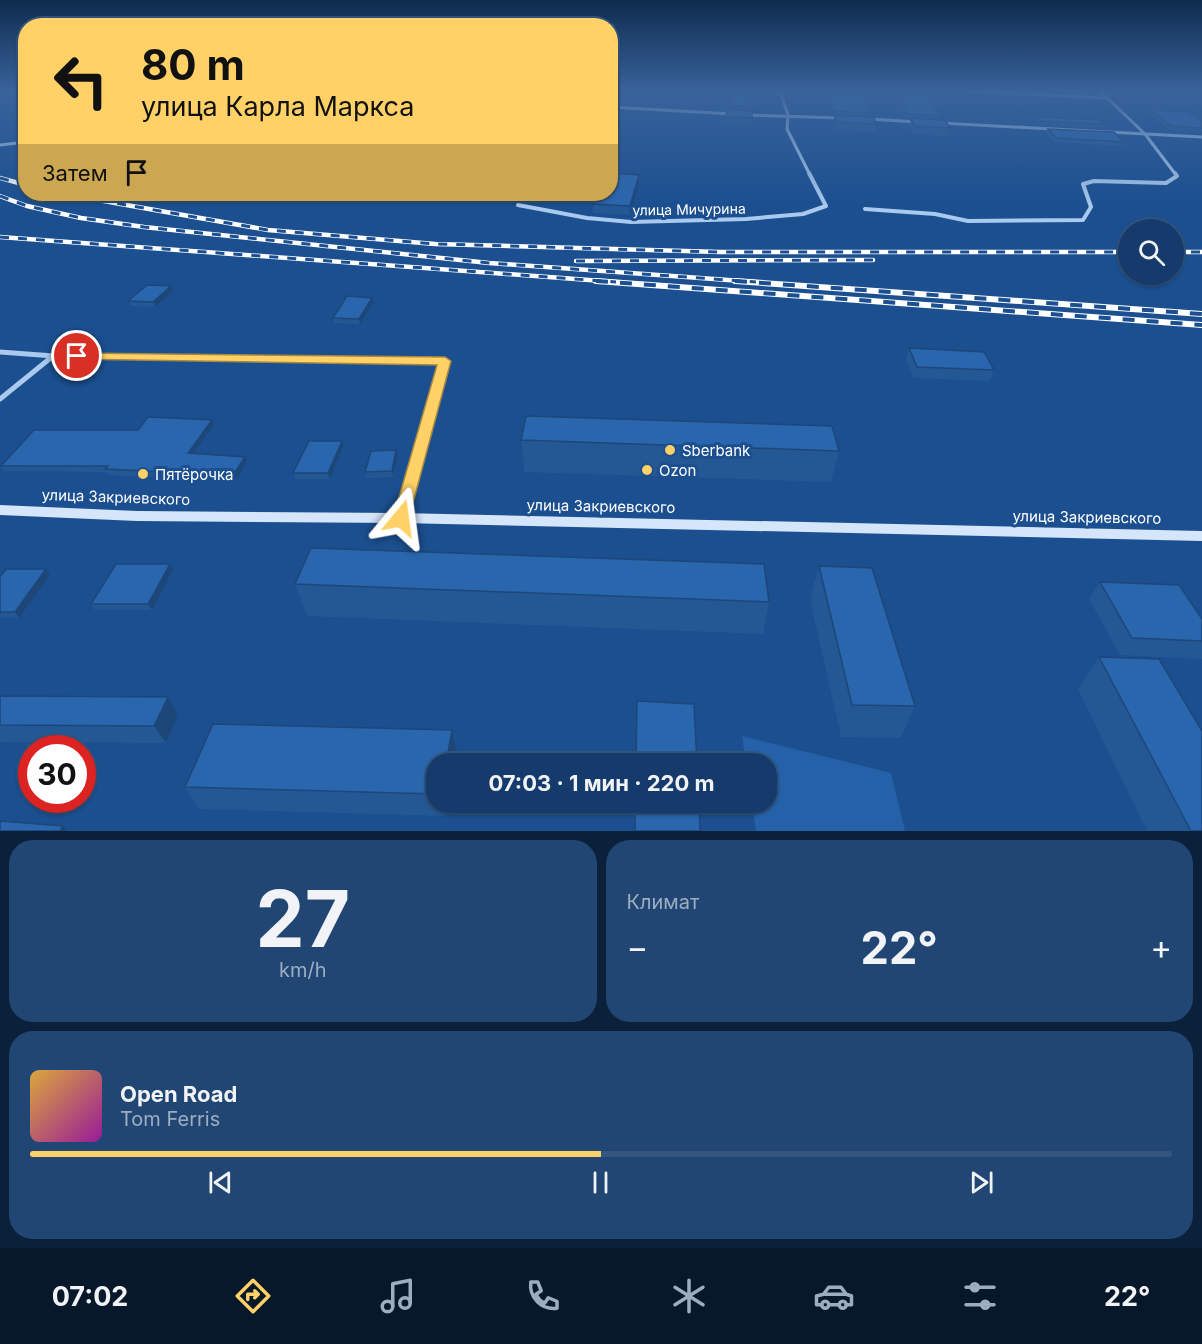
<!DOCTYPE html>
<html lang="ru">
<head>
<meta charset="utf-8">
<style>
	body { margin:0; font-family:Inter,sans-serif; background:#214673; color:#f1f3f6; height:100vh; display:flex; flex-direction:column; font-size:22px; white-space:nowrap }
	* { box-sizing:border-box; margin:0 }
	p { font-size:20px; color:#9dadc1 }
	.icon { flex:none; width:33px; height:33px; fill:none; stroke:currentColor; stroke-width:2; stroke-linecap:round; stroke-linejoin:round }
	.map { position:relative; height:831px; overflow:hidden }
	.side { display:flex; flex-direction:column; gap:9px; padding:9px; background:#0b203b; flex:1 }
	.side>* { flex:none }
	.hud { position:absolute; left:18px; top:18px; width:600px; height:183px; border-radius:24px; box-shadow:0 2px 4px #0004,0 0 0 2px #33557e; background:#ffd166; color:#111; overflow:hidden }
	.buttons { position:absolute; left:1118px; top:219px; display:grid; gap:12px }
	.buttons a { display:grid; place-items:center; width:66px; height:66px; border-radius:50%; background:#143b6b; box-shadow:0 2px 4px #0004,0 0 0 2px #33557e; font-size:30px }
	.speed { position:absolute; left:18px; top:735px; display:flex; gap:12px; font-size:30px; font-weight:700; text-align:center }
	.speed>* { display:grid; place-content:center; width:78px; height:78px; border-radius:50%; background:#143b6b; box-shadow:0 2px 4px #0004,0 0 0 2px #33557e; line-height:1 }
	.speed .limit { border:9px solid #d22; background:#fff; color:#111 }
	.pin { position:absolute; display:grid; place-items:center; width:51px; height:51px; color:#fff; margin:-26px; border:3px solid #fff; border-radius:50%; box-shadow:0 2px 6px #0007 }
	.me { position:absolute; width:66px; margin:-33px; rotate:16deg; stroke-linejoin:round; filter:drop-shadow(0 0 4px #0008) }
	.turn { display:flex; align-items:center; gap:21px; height:126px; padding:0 24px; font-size:27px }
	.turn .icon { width:78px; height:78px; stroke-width:2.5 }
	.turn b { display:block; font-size:42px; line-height:51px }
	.then { display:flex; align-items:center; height:57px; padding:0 24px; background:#0003; gap:12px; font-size:22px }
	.big { font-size:45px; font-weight:700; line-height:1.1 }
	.side .tile { flex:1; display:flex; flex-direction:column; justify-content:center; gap:9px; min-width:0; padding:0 21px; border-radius:24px; background:#214673 }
	.side .dial { align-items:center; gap:0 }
	.dial b { font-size:78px; line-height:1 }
	.song { display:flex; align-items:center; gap:18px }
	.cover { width:72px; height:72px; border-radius:9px; background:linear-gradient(135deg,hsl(40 70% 55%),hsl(300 70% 35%)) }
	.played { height:6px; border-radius:3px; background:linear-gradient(90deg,#ffd166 50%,#33557e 50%) }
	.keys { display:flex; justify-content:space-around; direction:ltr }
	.heat { display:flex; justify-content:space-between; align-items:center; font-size:33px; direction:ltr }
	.side .tiles { flex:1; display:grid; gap:9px; grid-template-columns:1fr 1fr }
	.tile:last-child { grid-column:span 2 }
	.trip { position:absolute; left:426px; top:753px; width:351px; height:60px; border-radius:24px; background:#143b6b; box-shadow:0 2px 4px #0004,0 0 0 2px #33557e; font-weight:700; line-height:60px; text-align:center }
	.tabs { display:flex; height:96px; justify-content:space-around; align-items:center; background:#08182b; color:#9dadc1 }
	.tabs .icon { width:42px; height:42px }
	.tabs .active { color:#ffd166 }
	.tabs b { font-size:27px; color:#f1f3f6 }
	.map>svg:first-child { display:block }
	.green { fill:#2461a8 }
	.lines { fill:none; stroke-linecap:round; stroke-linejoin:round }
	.minor-far3 { stroke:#a9c9ee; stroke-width:3 }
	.minor-far2 { stroke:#a9c9ee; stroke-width:4 }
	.minor-far1 { stroke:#a9c9ee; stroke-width:5 }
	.minor { stroke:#a9c9ee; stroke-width:7 }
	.secondary { fill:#d6e6fa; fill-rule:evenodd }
	.rail-far1-casing { stroke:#fff; stroke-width:4.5 }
	.rail-casing { stroke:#fff; stroke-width:6 }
	.rail-far1 { stroke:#1b4f8f; stroke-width:3; stroke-dasharray:9; stroke-linecap:butt }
	.rail { stroke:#1b4f8f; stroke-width:4; stroke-dasharray:12; stroke-linecap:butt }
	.wall { fill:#245895 }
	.shaded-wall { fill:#1d4779 }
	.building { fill:#2a66ad; stroke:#1d4779; stroke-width:1.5 }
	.route { fill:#ffd166; stroke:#a68842; stroke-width:1.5 }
	.poi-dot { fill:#ffd166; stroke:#1b4f8f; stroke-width:2 }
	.labels { text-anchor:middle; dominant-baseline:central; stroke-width:6; stroke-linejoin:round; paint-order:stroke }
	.far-street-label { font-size:14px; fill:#fff; stroke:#1b4f8f }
	.poi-label { font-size:15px; fill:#fff; stroke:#1b4f8f; text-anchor:start }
	.street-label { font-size:15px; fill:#fff; stroke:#1b4f8f }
</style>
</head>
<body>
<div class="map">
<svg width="1202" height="831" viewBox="0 0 1202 831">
	<rect width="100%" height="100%" fill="#1b4f8f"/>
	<!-- green -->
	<path class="green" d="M 742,736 L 891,773 L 905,831 L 756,831 L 752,803 L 766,802 L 766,764 L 746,763 Z"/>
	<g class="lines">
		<!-- minor-far3 -->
		<g class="minor-far3">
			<path d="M 780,91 L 788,115 L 787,129 L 810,175"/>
			<path d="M 968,91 L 1108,98"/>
			<path d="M 1100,91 L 1145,134 L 1176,175"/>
			<path d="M 610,107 L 733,114"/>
			<path d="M 746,115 L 841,118"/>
			<path d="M 869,119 L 918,122"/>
			<path d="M 941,123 L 1202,137"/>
			<path d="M 0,145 L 26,142"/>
		</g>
		<!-- minor-far2 -->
		<g class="minor-far2">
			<path d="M 518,205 L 587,218 L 631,222 L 746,219 L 803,214 L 826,206 L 809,173"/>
			<path d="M 865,209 L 935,214 L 968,221 L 1083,220 L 1091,207 L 1083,184 L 1094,181 L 1166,183 L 1177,176 L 1175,173"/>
		</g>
		<!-- minor-far1 -->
		<g class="minor-far1">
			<path d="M 0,352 L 54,356 L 445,361 L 428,421"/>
			<path d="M 0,399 L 53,356"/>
		</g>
		<!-- minor -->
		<path class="minor" d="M 401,518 L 429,419"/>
		<!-- secondary -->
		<path class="secondary" d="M 0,505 L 137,511 L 401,513 L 1202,531 L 1202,541 L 401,523 L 137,521 L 0,515 Z"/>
		<defs>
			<g id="rail-far1">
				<path d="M 0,178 L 26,185"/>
				<path d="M 64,194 L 268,230 L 435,244 L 720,252 L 1128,252"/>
				<path d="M 0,196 L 27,206 L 81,218 L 144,227 L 489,263 L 756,282"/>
				<path d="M 0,237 L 616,282"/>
				<path d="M 1173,252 L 1202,252"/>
				<path d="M 576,261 L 873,260"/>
			</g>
			<g id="rail">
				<path d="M 596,281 L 1202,325"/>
				<path d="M 735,281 L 1202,314"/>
			</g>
		</defs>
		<!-- rail-far1 casing -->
		<use href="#rail-far1" class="rail-far1-casing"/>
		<!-- rail casing -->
		<use href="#rail" class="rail-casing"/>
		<!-- rail-far1 -->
		<use href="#rail-far1" class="rail-far1"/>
		<!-- rail -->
		<use href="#rail" class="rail"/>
	</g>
	<!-- wall -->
	<g class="wall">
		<path d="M 828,91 L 926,91 L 940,116 L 939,120 L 950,128 L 948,136 L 913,134 L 909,126 L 911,118 L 906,118 L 894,93 L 864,92 L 871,113 L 870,116 L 876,124 L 875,132 L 835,130 L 833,122 L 835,115 L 832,114 Z"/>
		<path d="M 729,100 L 752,107 L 752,110 L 728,109 Z"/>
		<path d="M 727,109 L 752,111 L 751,126 L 725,124 Z"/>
		<path d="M 1151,110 L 1202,122 L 1202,131 L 1169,130 L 1150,114 Z"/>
		<path d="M 1037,117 L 1105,124 L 1104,128 L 1040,125 L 1036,120 Z"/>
		<path d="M 1048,129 L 1124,142 L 1123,146 L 1054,142 L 1046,133 Z"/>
		<path d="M 639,175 L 639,183 L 630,215 L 593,213 L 593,204 Z"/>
		<path d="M 171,286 L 173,291 L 155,307 L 131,306 L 128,301 Z"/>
		<path d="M 373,303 L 360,324 L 334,323 L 333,318 Z"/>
		<path d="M 909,348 L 994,370 L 990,381 L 913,378 L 906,359 Z"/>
		<path d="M 212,420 L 214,425 L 194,454 L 247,462 L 235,481 L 108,475 L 106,472 L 5,471 L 1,466 L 138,430 Z"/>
		<path d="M 521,440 L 839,451 L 831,482 L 524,472 Z"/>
		<path d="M 343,447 L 330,479 L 295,479 L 293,473 Z"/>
		<path d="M 396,450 L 398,455 L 393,477 L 367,478 L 365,472 Z"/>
		<path d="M 170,564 L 173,570 L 152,610 L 95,610 L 91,604 Z"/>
		<path d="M 819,566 L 915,706 L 901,738 L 841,737 L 810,599 Z"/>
		<path d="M 46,569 L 50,575 L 19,618 L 0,618 L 0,577 Z"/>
		<path d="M 1100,582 L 1202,619 L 1202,659 L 1120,655 L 1089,599 Z"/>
		<path d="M 295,584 L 769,602 L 763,634 L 307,616 Z"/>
		<path d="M 1099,657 L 1202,831 L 1147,831 L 1078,689 Z"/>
		<path d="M 0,696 L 178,715 L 166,743 L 0,742 Z"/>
		<path d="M 637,701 L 697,764 L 635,764 Z"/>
		<path d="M 452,730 L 457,753 L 455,764 L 436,764 L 436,802 L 448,802 L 446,816 L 199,809 L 185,787 Z"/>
	</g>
	<!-- shaded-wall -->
	<g class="shaded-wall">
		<path d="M 639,175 L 639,183 L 630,215 L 630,206 Z"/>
		<path d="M 171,286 L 173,291 L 155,307 L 153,302 Z"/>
		<path d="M 372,298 L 373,303 L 360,324 L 359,319 Z"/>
		<path d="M 212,420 L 214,425 L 190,459 L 188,453 Z"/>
		<path d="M 342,441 L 343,447 L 330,479 L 328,473 Z"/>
		<path d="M 396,450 L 398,455 L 393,477 L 392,471 Z"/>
		<path d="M 245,457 L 247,462 L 235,481 L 233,475 Z"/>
		<path d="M 170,564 L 173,570 L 152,610 L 148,604 Z"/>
		<path d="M 46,569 L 50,575 L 19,618 L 15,612 Z"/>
		<path d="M 168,697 L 178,715 L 166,743 L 154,726 Z"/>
		<path d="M 452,730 L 457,753 L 455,764 L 446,764 Z"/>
		<path d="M 442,802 L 448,802 L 446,816 Z"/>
		<path d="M 63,826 L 67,831 L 60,831 Z"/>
	</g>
	<!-- building -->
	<g class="building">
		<path d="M 736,91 L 751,91 L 752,107 L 728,106 L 729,100 L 732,101 Z"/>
		<path d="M 829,91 L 864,91 L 871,113 L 833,111 Z"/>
		<path d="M 896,91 L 926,91 L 940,116 L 907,114 Z"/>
		<path d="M 727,109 L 752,111 L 752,118 L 726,117 Z"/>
		<path d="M 1151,110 L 1188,112 L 1202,122 L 1202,128 L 1171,126 Z"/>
		<path d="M 835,115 L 874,117 L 876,124 L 836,122 Z"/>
		<path d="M 1037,117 L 1100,120 L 1105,124 L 1041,121 Z"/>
		<path d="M 911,118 L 945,120 L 950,128 L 915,126 Z"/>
		<path d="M 1048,129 L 1114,132 L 1124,142 L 1056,138 Z"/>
		<path d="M 610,173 L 639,175 L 630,206 L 593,204 L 597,194 L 610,194 Z"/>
		<path d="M 147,285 L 171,286 L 153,302 L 128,301 Z"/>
		<path d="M 347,296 L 372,298 L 359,319 L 333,318 Z"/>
		<path d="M 909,348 L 984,352 L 994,370 L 917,367 Z"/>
		<path d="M 526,416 L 832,426 L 839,451 L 521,440 Z"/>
		<path d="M 148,417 L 212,420 L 188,453 L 245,457 L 233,475 L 105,469 L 108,466 L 1,466 L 34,430 L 138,430 Z"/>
		<path d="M 309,441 L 342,441 L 328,473 L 293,473 Z"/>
		<path d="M 396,450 L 392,471 L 365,472 L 371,451 Z"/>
		<path d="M 311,548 L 764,564 L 769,602 L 295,584 Z"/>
		<path d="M 116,564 L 170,564 L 148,604 L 91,604 Z"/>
		<path d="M 819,566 L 872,568 L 915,706 L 852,705 Z"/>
		<path d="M 6,569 L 46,569 L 15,612 L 0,612 L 0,577 Z"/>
		<path d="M 1100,582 L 1179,585 L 1202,619 L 1202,641 L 1132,638 Z"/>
		<path d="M 1099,657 L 1159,659 L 1202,731 L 1202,831 L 1191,831 Z"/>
		<path d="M 0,696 L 168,697 L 154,726 L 0,725 Z"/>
		<path d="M 637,701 L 694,704 L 697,764 L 636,764 Z"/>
		<path d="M 213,724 L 452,730 L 446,764 L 436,764 L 436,794 L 185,787 Z"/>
		<path d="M 635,802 L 699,802 L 700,831 L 635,831 Z"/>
		<path d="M 0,821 L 63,826 L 60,831 L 0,831 Z"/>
	</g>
	<!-- sky -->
	<linearGradient id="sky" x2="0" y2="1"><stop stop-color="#0f2b4f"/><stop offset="0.44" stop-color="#39639b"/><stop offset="1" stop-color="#39639b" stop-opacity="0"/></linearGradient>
	<rect width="1202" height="207" fill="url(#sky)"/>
	<!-- route -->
	<path class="route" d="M 77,353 L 445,357 L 451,361 L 409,518 L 406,522 L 395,522 L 393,518 L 437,365 L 72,359 L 71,356 Z"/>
	<!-- markers -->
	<g class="poi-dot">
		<circle cx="670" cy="450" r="6"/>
		<circle cx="647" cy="470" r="6"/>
		<circle cx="143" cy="474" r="6"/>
	</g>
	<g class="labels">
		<!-- far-street labels -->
		<g class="far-street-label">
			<text transform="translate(689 209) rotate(-1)">улица Мичурина</text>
		</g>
		<!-- poi labels -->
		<g class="poi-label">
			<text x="682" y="450">Sberbank</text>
			<text x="659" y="470">Ozon</text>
			<text x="155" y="474">Пятёрочка</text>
		</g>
		<!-- street labels -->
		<g class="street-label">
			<text transform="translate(116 497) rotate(2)">улица Закриевского</text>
			<text transform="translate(601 506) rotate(1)">улица Закриевского</text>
			<text transform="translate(1087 517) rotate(1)">улица Закриевского</text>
		</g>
	</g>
</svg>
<div class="buttons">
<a><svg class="icon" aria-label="search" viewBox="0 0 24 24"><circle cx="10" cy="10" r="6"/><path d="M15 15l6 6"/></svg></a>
</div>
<div class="speed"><div class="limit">30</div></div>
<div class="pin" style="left:77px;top:356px;background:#d93025"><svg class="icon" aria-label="arrive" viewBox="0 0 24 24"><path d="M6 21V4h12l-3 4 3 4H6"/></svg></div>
<svg class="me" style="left:401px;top:518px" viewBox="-20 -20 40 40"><path d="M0-17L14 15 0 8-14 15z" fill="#ffd166" stroke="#fff" stroke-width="4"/></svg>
<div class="trip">07:03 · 1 мин · 220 m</div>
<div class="hud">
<div class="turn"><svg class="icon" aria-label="left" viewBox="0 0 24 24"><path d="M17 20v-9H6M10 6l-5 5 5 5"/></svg><div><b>80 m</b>улица Карла Маркса</div></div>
<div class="then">Затем<svg class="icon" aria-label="arrive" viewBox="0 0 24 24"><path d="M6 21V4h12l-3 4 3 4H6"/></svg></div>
</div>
</div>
<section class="side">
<div class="tiles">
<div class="tile dial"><b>27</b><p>km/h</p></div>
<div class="tile"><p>Климат</p>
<div class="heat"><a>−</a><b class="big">22°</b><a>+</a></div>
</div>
<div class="tile">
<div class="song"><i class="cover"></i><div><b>Open Road</b><p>Tom Ferris</p></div></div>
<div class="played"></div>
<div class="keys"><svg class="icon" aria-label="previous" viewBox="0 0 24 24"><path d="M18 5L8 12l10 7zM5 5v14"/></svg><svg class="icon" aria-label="pause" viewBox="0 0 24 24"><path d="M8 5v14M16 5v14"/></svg><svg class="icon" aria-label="next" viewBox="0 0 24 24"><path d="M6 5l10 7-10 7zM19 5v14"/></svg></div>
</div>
</div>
</section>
<nav class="tabs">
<b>07:02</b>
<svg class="icon active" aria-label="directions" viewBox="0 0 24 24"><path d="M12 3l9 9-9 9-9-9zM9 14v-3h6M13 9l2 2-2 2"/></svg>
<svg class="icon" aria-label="music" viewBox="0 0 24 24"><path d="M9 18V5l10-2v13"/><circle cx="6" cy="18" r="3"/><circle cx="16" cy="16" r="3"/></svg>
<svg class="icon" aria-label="phone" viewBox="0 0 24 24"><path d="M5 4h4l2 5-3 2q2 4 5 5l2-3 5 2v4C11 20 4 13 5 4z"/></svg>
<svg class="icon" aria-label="climate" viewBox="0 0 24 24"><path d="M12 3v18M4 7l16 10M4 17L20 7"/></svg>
<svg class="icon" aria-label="car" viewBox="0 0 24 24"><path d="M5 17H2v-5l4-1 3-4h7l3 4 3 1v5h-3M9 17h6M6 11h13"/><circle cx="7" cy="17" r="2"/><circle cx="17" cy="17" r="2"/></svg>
<svg class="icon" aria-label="filters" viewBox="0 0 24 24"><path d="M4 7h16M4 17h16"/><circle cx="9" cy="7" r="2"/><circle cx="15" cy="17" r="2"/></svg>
<b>22°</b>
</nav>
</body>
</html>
